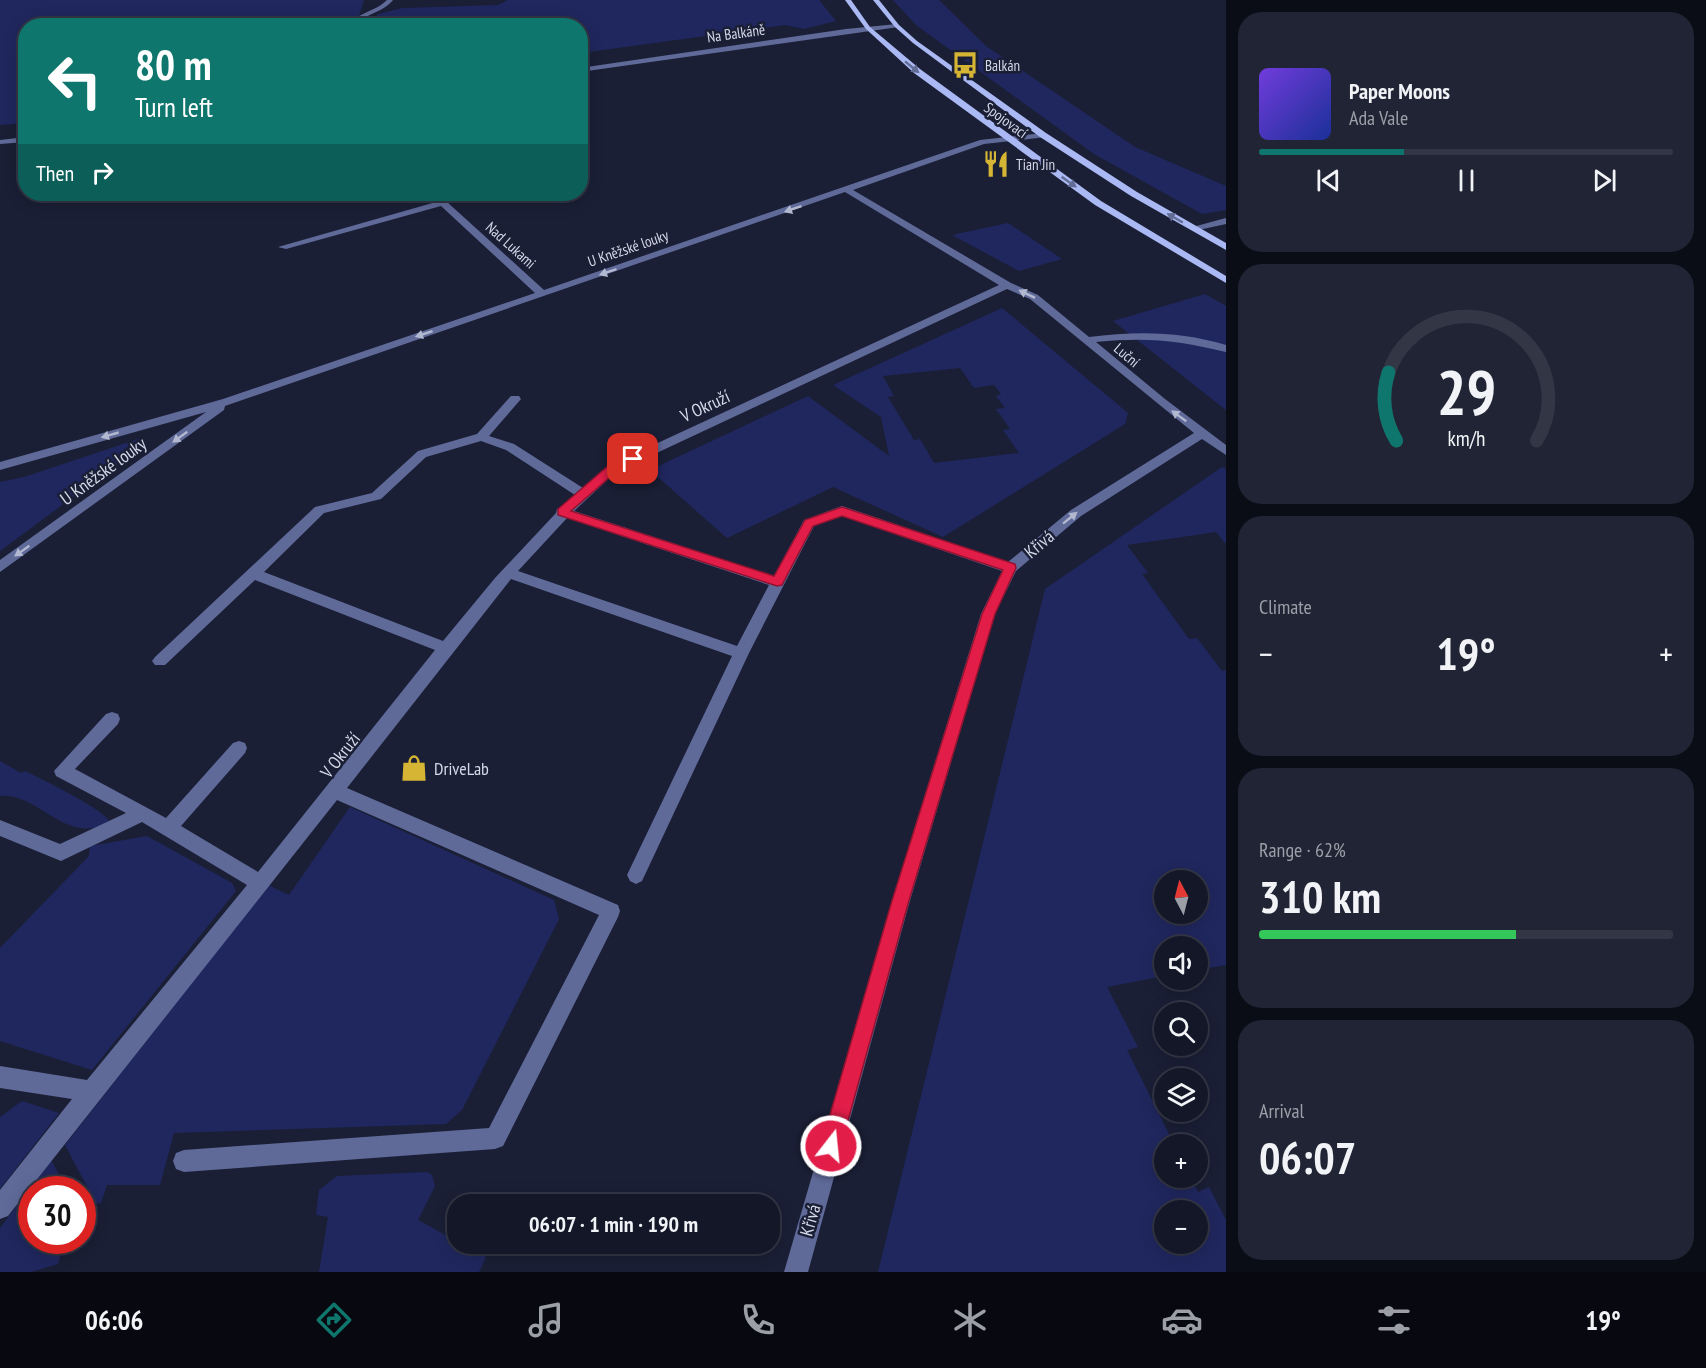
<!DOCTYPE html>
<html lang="en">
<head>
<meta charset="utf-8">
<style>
	body { margin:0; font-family:"PT Sans Narrow",sans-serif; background:#212434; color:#f1f3f6; height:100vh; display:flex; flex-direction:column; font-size:22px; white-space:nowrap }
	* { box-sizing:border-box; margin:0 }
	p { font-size:20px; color:#9d9fa8 }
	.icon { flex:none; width:33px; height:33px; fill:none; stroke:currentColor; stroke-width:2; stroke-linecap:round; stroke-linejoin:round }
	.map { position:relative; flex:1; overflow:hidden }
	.drawer { display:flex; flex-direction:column; gap:12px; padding:12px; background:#0b0d16; width:480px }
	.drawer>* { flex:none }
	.banner { position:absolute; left:18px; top:18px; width:570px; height:183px; border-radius:24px; box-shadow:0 3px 15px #0003,0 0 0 2px #333645; background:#0f766e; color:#fff; overflow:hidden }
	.needle { width:39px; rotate:353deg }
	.controls { position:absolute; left:1154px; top:870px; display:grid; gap:12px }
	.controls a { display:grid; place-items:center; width:54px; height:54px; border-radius:50%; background:#141728; box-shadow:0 3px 15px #0003,0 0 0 2px #333645; font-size:30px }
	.speed { position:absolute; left:18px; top:1176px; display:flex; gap:12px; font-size:30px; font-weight:700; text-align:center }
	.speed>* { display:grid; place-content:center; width:78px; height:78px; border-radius:50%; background:#141728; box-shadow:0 3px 15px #0003,0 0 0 2px #333645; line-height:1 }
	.speed .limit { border:9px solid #d22; background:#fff; color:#111 }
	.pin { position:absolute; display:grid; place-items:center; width:51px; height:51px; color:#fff; margin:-26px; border-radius:12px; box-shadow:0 3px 9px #0006 }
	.me { position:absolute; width:66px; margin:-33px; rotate:16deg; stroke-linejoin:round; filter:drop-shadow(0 0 4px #0008) }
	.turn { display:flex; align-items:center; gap:21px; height:126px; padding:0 18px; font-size:27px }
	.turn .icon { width:78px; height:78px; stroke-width:2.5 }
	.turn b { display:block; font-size:42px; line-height:51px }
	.then { display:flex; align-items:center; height:57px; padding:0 18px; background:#0003; gap:12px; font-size:22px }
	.big { font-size:45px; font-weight:700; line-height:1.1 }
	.drawer .card { flex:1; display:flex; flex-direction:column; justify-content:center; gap:9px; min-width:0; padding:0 21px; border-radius:24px; background:#212434 }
	.drawer .dial { align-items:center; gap:0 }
	.dial svg { height:156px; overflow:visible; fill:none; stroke:#333645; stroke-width:7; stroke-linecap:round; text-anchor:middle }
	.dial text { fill:#f1f3f6; stroke:none }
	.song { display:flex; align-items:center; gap:18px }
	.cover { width:72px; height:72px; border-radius:9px; background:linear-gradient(135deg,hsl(260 70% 55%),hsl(230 70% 35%)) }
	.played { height:6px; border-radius:3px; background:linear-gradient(90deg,#0f766e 35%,#333645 35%) }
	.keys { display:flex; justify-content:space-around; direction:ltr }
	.heat { display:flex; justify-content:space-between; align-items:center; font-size:33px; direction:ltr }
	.charge { height:9px; border-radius:4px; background:linear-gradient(90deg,#34c759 62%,#333645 0) }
	.trip { position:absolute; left:447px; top:1194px; width:333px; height:60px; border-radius:24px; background:#141728; box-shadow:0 3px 15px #0003,0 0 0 2px #333645; font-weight:700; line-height:60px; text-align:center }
	.tabs { display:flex; height:96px; justify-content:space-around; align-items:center; background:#080910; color:#9d9fa8 }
	.tabs .icon { width:42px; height:42px }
	.tabs .selected { color:#0f766e }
	.tabs b { font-size:27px; color:#f1f3f6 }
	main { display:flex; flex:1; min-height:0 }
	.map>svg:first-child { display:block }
	.green { fill:#20275e; fill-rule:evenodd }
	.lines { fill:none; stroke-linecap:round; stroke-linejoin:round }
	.minor { fill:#606a99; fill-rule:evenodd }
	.major { fill:#aab8f3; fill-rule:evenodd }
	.oneway { fill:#626c94 }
	.oneway2 { fill:#b1b8d0 }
	.route { fill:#e11d48; stroke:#92132f; stroke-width:1.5 }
	.labels { text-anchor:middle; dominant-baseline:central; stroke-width:5; stroke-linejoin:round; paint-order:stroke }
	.far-street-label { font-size:15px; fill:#d4d9e8; stroke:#1a1f36 }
	.far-poi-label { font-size:15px; fill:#d4d9e8; stroke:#1a1f36; text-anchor:start }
	.street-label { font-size:18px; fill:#d4d9e8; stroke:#1a1f36 }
	.poi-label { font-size:18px; fill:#d4d9e8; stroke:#1a1f36; text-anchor:start }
</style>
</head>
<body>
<main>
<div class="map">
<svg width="1226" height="1272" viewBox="0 0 1226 1272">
	<rect width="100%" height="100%" fill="#1a1f36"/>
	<!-- green -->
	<g class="green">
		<path d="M 0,0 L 364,0 L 359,16 L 343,25 L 26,26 L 25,123 L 0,125 Z"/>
		<path d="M 508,0 L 819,0 L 836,21 L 804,29 L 785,25 L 581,53 L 580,26 L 370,24 L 378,14 L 402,8 L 498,5 Z"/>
		<path d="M 893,0 L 939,0 L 986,46 L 1135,147 L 1226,186 L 1226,210 L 1202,214 L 1094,154 L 916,25 Z"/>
		<path d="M 1008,223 L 1062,259 L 1019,271 L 952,235 Z"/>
		<path d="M 1205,294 L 1226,306 L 1226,410 L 1113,321 Z"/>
		<path d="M 1002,308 L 1128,413 L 1125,424 L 943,537 L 833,487 L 727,538 L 650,470 L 808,396 L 889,456 L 881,417 L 833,385 ZM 960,368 L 974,388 L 994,385 L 1001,394 L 996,396 L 1005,408 L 996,409 L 1010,429 L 1003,430 L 1019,453 L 934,463 L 920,439 L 914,440 L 888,397 L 894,396 L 883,376 Z"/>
		<path d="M 141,438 L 146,443 L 0,551 L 0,482 L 24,477 Z"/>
		<path d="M 1222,467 L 1226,469 L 1226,544 L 1216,532 L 1127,545 L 1148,573 L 1142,574 L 1189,639 L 1197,638 L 1222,671 L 1226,670 L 1226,965 L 1197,970 L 1197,946 L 1164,946 L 1164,976 L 1107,987 L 1138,1047 L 1127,1050 L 1174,1144 L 1164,1144 L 1164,1178 L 1191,1178 L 1198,1192 L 1209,1187 L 1226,1220 L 1226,1272 L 878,1272 L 1045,589 ZM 1164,880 L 1197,880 L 1197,914 L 1164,914 ZM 1164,1210 L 1197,1210 L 1197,1244 L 1164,1244 Z"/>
		<path d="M 0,761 L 21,773 L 25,771 C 41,779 104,809 110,822 C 105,824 98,828 92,828 C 58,833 34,793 0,796 Z"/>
		<path d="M 350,807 L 554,900 L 559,919 L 462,1110 L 446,1124 L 174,1133 L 160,1185 L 107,1185 L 101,1203 L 88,1205 L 91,1194 L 65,1145 L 268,885 L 289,895 Z"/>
		<path d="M 147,836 L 232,883 L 236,891 L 92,1070 L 0,1041 L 0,948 L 89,856 L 90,846 Z"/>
		<path d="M 22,1101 L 59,1113 L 0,1189 L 0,1117 Z"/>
		<path d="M 51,1160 L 67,1189 L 32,1190 L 32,1240 L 65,1241 L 58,1264 L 31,1272 L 0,1272 L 0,1228 Z"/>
		<path d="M 427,1172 L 432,1175 L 435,1186 L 418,1220 L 486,1257 L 479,1272 L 319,1272 L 328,1217 L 316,1215 L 319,1190 L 337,1176 Z"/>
	</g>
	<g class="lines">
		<!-- minor -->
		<g class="minor">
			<path d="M 387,0 L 393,0 C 383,13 365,13 355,26 L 348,26 C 358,12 375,12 387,0 Z"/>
			<path d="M 897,24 L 899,27 L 580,72 L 580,68 L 846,29 Z"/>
			<path d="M 1043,133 L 1046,133 L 1046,137 L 984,144 L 853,190 L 1011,283 L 1038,295 L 1089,337 C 1136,331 1180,331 1226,345 L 1226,352 C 1177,340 1146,337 1096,342 L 1165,399 L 1226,445 L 1226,455 L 1202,439 L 1081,516 L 1016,571 L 995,614 L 909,904 L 808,1272 L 784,1272 L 891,904 L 981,614 L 1002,571 L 842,516 L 814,526 L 749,653 L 642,881 L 636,884 L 630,881 L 627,875 L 732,656 L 511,579 L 347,788 L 618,905 L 620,911 L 618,917 L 503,1146 L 495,1149 L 184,1172 L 176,1169 L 173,1161 L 176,1153 L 184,1150 L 489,1128 L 599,915 L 337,800 L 8,1216 L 0,1219 L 0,1190 L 72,1099 L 0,1088 L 0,1066 L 87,1080 L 247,885 L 142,822 L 61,861 L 0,836 L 0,820 L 60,844 L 126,813 L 56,776 L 54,771 L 106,714 L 112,712 L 118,714 L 120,719 L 118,724 L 75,769 L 166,818 L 233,743 L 239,741 L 245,743 L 247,748 L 245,753 L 181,826 L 258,872 L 435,650 L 255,580 L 165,665 L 155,665 L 152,661 L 155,657 L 315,507 L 372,493 L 418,451 L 477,434 L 511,396 L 519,396 L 521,399 L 489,436 L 514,444 L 583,488 L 608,466 L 999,285 L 845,192 L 225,406 L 224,410 L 0,572 L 0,560 L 206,412 L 0,470 L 0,462 L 223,399 L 535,293 L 441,206 L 286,249 L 278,247 L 436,202 L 428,194 L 437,194 L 446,201 L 544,290 L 980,140 ZM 1007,289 L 1030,299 L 1194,433 L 1071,510 L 1008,562 L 842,506 L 804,520 L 774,576 L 574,511 L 616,472 ZM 481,441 L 506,450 L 575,495 L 562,507 L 557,509 L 556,513 L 495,578 L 443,641 L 264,572 L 324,513 L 381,499 L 426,457 ZM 567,518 L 769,585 L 737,646 L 518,571 Z"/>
			<path d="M 26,137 L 26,142 L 0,144 L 0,140 Z"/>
			<path d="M 1226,218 L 1226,224 L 1194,231 L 1189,228 Z"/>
		</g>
		<!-- major -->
		<g class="major">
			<path d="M 845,0 L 851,0 L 870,27 L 920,69 L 1101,201 L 1226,276 L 1226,283 L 1095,205 L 914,73 L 866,29 Z"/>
			<path d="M 873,0 L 879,0 L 899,25 L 917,41 L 1046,133 L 1137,192 L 1226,243 L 1226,250 L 1131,196 L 1040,137 L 913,43 L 895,27 Z"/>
		</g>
	</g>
	<!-- one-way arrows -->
	<defs><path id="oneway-solid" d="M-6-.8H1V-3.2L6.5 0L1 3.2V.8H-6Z" transform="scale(1.5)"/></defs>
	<g class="oneway">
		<use href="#oneway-solid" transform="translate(912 67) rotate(39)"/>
		<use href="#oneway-solid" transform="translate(1069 182) rotate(35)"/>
		<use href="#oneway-solid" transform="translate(1175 218) rotate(-150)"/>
	</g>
	<g class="oneway2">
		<use href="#oneway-solid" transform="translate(793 209) rotate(161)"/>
		<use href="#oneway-solid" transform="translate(608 272) rotate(161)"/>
		<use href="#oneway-solid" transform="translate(1027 294) rotate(-154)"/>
		<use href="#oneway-solid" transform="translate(424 334) rotate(162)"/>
		<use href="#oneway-solid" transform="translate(1179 416) rotate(-144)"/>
		<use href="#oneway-solid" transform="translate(110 435) rotate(164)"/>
		<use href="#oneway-solid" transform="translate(180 437) rotate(144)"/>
		<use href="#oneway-solid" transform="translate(1070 518) rotate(-39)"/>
		<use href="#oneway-solid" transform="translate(22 551) rotate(145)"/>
	</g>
	<!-- route -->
	<path class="route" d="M 633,455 L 639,459 L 637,462 L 616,472 L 571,511 L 774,576 L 805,520 L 842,507 L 1015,564 L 1016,568 L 995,614 L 908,904 L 841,1146 L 838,1153 L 831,1156 L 824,1153 L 821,1146 L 891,904 L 982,614 L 1003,570 L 842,516 L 813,526 L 782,585 L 777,586 L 558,515 L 558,509 L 608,466 Z"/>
	<!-- icons -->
	<defs>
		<symbol id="bus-bare" viewBox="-9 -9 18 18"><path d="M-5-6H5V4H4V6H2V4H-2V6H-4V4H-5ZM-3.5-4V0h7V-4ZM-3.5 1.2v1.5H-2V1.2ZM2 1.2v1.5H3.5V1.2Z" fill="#d6b534" stroke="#1a1f36" stroke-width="2.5" paint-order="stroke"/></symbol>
		<symbol id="restaurant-bare" viewBox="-9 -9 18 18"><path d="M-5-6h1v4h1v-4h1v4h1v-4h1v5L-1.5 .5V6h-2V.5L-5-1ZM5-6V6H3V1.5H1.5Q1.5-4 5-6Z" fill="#d6b534" stroke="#1a1f36" stroke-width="2.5" paint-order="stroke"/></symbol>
		<symbol id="shop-bare" viewBox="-9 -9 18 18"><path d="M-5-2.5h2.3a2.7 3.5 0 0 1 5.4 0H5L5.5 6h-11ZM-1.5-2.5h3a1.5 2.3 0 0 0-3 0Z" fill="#d6b534" stroke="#1a1f36" stroke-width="2.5" paint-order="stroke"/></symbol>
	</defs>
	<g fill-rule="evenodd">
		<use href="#bus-bare" x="946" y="46" width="38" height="38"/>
		<use href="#restaurant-bare" x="977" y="145" width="38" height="38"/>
		<use href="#shop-bare" x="395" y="749" width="38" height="38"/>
	</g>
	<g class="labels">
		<!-- far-street labels -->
		<g class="far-street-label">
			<text transform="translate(736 33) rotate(-8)">Na Balkáně</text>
			<text transform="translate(1006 120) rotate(36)">Spojovací</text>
			<text transform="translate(511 245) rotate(42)">Nad Lukami</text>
			<text transform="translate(628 248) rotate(-19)">U Kněžské louky</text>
			<text transform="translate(1127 355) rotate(40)">Luční</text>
		</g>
		<!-- far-poi labels -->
		<g class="far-poi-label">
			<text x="985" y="65">Balkán</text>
			<text x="1016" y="164">Tian Jin</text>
		</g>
		<!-- street labels -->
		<g class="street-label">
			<text transform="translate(705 406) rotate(-25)">V Okruží</text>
			<text transform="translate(103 471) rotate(-36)">U Kněžské louky</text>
			<text transform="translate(1039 544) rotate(-40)">Křivá</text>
			<text transform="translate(340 755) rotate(-52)">V Okruží</text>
			<text transform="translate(810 1220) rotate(-74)">Křivá</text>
		</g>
		<!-- poi labels -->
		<g class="poi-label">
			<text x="434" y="768">DriveLab</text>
		</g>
	</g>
</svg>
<div class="controls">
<a><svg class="needle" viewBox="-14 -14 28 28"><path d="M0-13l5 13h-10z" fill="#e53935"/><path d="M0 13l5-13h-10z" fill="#9d9fa8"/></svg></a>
<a><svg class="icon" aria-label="sound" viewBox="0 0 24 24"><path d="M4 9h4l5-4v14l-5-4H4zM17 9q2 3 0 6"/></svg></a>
<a><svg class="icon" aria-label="search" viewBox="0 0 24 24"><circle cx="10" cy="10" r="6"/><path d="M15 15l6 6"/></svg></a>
<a><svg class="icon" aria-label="layers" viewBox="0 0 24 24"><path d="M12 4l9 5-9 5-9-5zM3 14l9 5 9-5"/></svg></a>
<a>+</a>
<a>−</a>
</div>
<div class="speed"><div class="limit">30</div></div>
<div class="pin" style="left:633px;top:459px;background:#d93025"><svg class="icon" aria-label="arrive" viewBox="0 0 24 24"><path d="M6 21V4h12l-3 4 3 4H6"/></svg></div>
<svg class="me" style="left:831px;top:1146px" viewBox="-20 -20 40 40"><circle r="17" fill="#e11d48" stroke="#fff" stroke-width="3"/><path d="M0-11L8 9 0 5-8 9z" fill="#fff"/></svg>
<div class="trip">06:07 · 1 min · 190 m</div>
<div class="banner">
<div class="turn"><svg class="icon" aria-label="left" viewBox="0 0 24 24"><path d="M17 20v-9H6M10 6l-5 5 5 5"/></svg><div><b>80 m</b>Turn left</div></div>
<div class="then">Then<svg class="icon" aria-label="right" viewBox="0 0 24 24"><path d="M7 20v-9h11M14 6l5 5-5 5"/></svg></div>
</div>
</div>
<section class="drawer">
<div class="card">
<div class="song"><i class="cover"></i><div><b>Paper Moons</b><p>Ada Vale</p></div></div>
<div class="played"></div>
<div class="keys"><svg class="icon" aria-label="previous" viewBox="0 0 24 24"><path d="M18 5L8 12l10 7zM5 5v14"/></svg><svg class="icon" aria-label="pause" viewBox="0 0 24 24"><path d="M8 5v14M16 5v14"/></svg><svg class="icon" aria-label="next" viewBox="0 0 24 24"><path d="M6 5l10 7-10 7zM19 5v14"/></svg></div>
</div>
<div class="card dial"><svg viewBox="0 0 100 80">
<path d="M14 69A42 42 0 1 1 86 69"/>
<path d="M14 69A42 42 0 0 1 10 34" stroke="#0f766e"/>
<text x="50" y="56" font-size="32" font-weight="700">29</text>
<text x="50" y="72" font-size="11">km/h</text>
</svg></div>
<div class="card"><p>Climate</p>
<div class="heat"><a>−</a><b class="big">19°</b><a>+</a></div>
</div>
<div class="card"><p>Range · 62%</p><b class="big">310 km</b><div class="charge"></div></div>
<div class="card"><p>Arrival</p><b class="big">06:07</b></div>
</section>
</main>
<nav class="tabs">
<b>06:06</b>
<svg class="icon selected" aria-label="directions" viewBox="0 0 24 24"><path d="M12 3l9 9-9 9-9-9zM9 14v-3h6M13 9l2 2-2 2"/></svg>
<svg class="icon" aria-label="music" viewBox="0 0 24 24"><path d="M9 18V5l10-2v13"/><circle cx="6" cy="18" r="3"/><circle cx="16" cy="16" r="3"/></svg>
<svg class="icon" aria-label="phone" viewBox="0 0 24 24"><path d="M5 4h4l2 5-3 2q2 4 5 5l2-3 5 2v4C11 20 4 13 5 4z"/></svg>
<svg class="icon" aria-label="climate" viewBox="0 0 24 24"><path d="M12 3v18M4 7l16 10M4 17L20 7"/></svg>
<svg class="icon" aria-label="car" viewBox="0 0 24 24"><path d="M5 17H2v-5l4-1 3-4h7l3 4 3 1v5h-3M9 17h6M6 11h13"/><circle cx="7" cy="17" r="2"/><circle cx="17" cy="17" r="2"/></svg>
<svg class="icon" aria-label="filters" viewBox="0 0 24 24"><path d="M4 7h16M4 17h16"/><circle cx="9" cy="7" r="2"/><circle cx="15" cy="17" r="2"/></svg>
<b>19°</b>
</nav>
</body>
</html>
